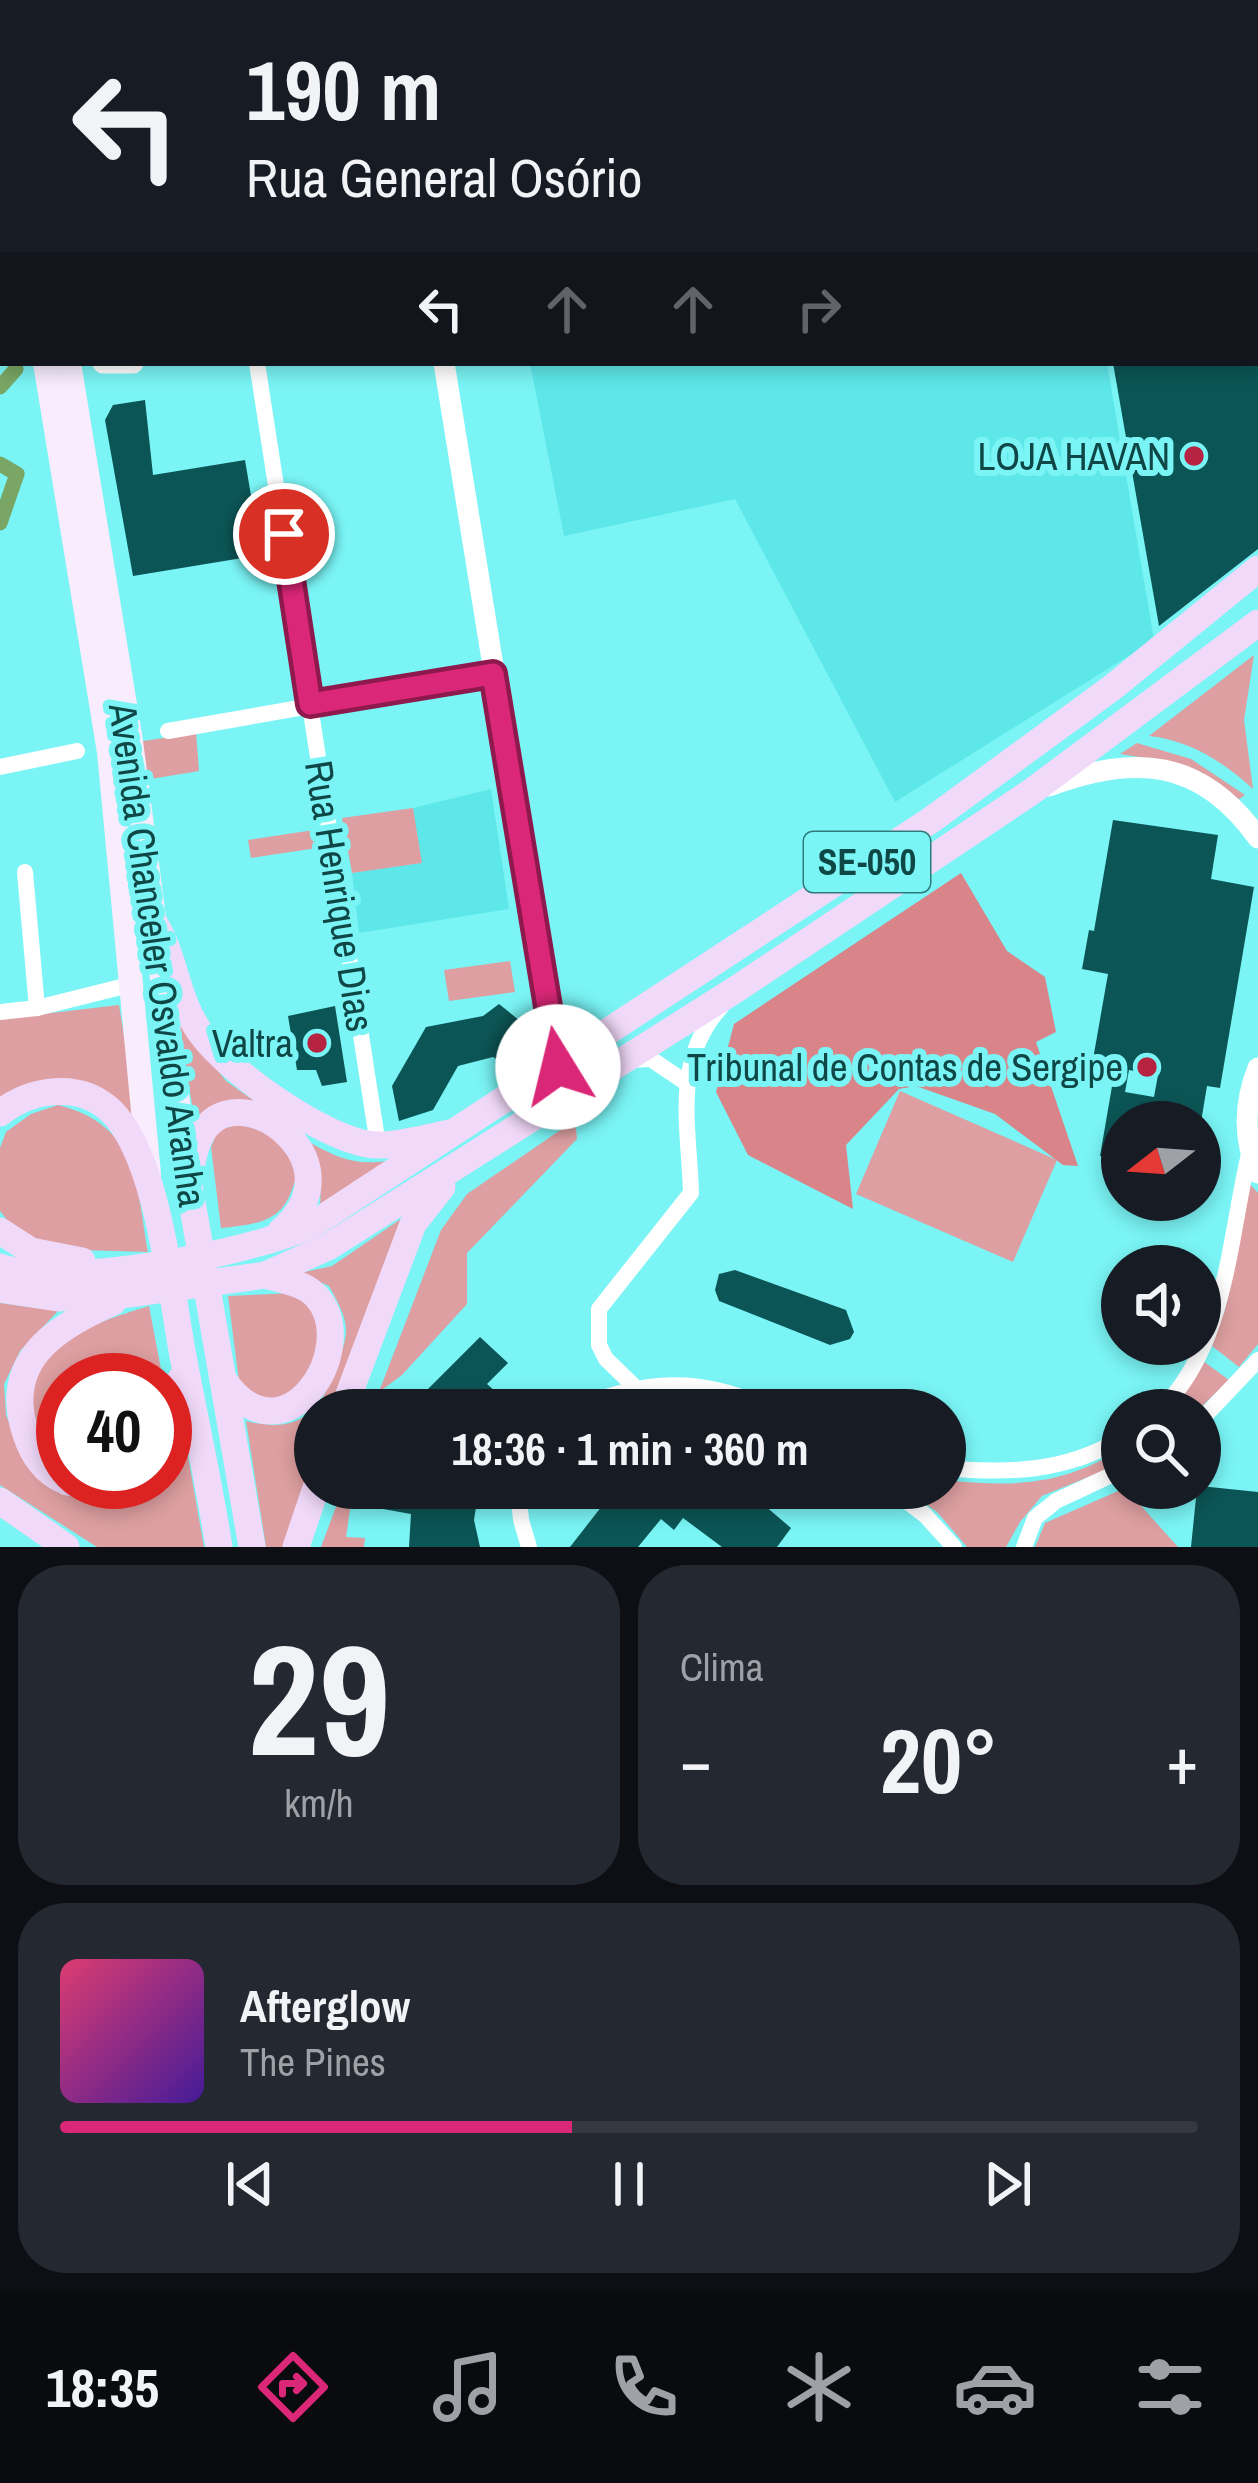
<!DOCTYPE html>
<html lang="pt">
<head>
<meta charset="utf-8">
<style>
	body { margin:0; font-family:"Archivo Narrow",sans-serif; background:#242831; color:#f1f3f6; height:100vh; display:flex; flex-direction:column; font-size:45px; white-space:nowrap }
	* { box-sizing:border-box; margin:0 }
	p { font-size:39px; color:#9ea1a6 }
	.icon { flex:none; width:66px; height:66px; fill:none; stroke:currentColor; stroke-width:2; stroke-linecap:round; stroke-linejoin:round }
	.map { position:relative; height:1547px; overflow:hidden }
	.panel { display:flex; flex-direction:column; gap:18px; padding:18px; background:#0d0f14; flex:1 }
	.panel>* { flex:none }
	.guide { position:absolute; left:0px; top:0px; width:1260px; height:366px; box-shadow:0 6px 18px #0003; background:#171b24; color:#f1f3f6; overflow:hidden }
	.needle { width:78px; rotate:253deg }
	.tools { position:absolute; left:1101px; top:1101px; display:grid; gap:24px }
	.tools a { display:grid; place-items:center; width:120px; height:120px; border-radius:50%; background:#171b24; box-shadow:0 6px 18px #0003; font-size:60px }
	.speed { position:absolute; left:36px; top:1353px; display:flex; gap:24px; font-size:60px; font-weight:700; text-align:center }
	.speed>* { display:grid; place-content:center; width:156px; height:156px; border-radius:50%; background:#171b24; box-shadow:0 6px 18px #0003; line-height:1 }
	.speed .limit { border:18px solid #d22; background:#fff; color:#111 }
	.pin { position:absolute; display:grid; place-items:center; width:102px; height:102px; color:#fff; margin:-51px; border:6px solid #fff; border-radius:50%; box-shadow:0 3px 12px #0007 }
	.me { position:absolute; width:132px; margin:-66px; rotate:351deg; stroke-linejoin:round; filter:drop-shadow(0 0 9px #0008) }
	.turn { display:flex; align-items:center; gap:42px; height:252px; padding:0 48px; font-size:54px }
	.turn .icon { width:156px; height:156px; stroke-width:2.5 }
	.turn b { display:block; font-size:84px; line-height:102px }
	.lanes { display:flex; align-items:center; height:114px; padding:0 48px; background:#0003; justify-content:center; gap:60px; direction:ltr }
	.lanes .off { opacity:.35 }
	.big { font-size:90px; font-weight:700; line-height:1.1 }
	.panel .tile { flex:1; display:flex; flex-direction:column; justify-content:center; gap:18px; min-width:0; padding:0 42px; border-radius:48px; background:#242831 }
	.panel .dial { align-items:center; gap:0 }
	.dial b { font-size:156px; line-height:1 }
	.song { display:flex; align-items:center; gap:36px }
	.cover { width:144px; height:144px; border-radius:18px; background:linear-gradient(135deg,hsl(340 70% 55%),hsl(260 70% 35%)) }
	.played { height:12px; border-radius:6px; background:linear-gradient(90deg,#db2777 45%,#363941 45%) }
	.keys { display:flex; justify-content:space-around; direction:ltr }
	.heat { display:flex; justify-content:space-between; align-items:center; font-size:66px; direction:ltr }
	.panel .tiles { flex:1; display:grid; gap:18px; grid-template-columns:1fr 1fr }
	.tile:last-child { grid-column:span 2 }
	.trip { position:absolute; left:294px; top:1389px; width:672px; height:120px; border-radius:60px; background:#171b24; box-shadow:0 6px 18px #0003; font-weight:700; line-height:120px; text-align:center }
	.tab-bar { display:flex; height:192px; justify-content:space-around; align-items:center; background:#090b0e; color:#9ea1a6 }
	.tab-bar .icon { width:84px; height:84px }
	.tab-bar .selected { color:#db2777 }
	.tab-bar b { font-size:54px; color:#f1f3f6 }
	.map>svg:first-child { display:block }
	.built { fill:#5ee7e9 }
	.green { fill:#dd9fa1 }
	.forest { fill:#d88489 }
	.lines { fill:none; stroke-linecap:round; stroke-linejoin:round }
	.canal { stroke:#79a664; stroke-width:15 }
	.building { fill:#0c5556; fill-rule:evenodd }
	.minor { stroke:#fff; stroke-width:16 }
	.tertiary { stroke:#fff; stroke-width:21 }
	.secondary { stroke:#f8ecfd; stroke-width:24 }
	.primary { stroke:#f1d9fa; stroke-width:27 }
	.route-casing { stroke:#8e194d; stroke-width:30 }
	.route { stroke:#db2777; stroke-width:21 }
	.poi-dot { fill:#b62441; stroke:#7af4f5; stroke-width:4.5 }
	.labels { text-anchor:middle; dominant-baseline:central; stroke-width:12; stroke-linejoin:round; paint-order:stroke }
	.shield { fill:#7af4f5; stroke:#2f7a7a; stroke-width:3 }
	.shield-label { font-size:36px; font-weight:bold; fill:#0f4646 }
	.poi-label { font-size:39px; fill:#0f4646; stroke:#7af4f5; text-anchor:end }
	.street-label { font-size:39px; fill:#0f4646; stroke:#7af4f5 }
</style>
</head>
<body>
<div class="map">
<svg width="1258" height="1547" viewBox="0 0 1258 1547">
	<rect width="100%" height="100%" fill="#7af4f5"/>
	<!-- built -->
	<g class="built">
		<path d="M 530,363 L 1107,363 L 1154,640 L 895,802 L 735,499 L 564,536 Z"/>
		<path d="M 491,789 L 509,909 L 359,933 L 352,873 L 421,863 L 413,808 Z"/>
	</g>
	<!-- green -->
	<g class="green">
		<path d="M 1254,655 L 1244,720 L 1253,789 C 1224,762 1189,740 1149,736 Z"/>
		<path d="M 196,733 L 199,771 L 145,780 L 137,742 Z"/>
		<path d="M 1137,743 L 1191,759 L 1245,795 L 1235,802 L 1171,762 L 1120,754 Z"/>
		<path d="M 413,808 L 422,863 L 352,873 L 342,818 Z"/>
		<path d="M 314,830 L 317,848 L 251,858 L 248,840 Z"/>
		<path d="M 510,961 L 515,992 L 449,1001 L 444,970 Z"/>
		<path d="M 119,1005 L 139,1129 L 92,1087 L 0,1107 L 0,1019 Z"/>
		<path d="M 178,1021 L 226,1081 L 274,1115 L 196,1128 Z"/>
		<path d="M 900,1091 L 1057,1160 L 1013,1262 L 856,1194 Z"/>
		<path d="M 58,1105 C 138,1125 136,1183 148,1252 L 49,1249 L 17,1233 L 0,1211 L 0,1148 L 6,1132 L 31,1114 Z"/>
		<path d="M 262,1118 L 299,1164 C 288,1216 275,1223 221,1228 L 211,1147 L 218,1130 Z"/>
		<path d="M 575,1120 L 577,1139 L 467,1253 L 467,1304 L 402,1375 L 383,1389 L 383,1399 L 389,1408 L 398,1410 L 372,1410 L 441,1230 L 467,1194 Z"/>
		<path d="M 302,1138 C 343,1162 361,1168 409,1157 L 318,1217 C 326,1186 314,1166 302,1138 Z"/>
		<path d="M 1249,1183 L 1258,1193 L 1258,1344 L 1239,1367 L 1212,1346 L 1225,1309 Z"/>
		<path d="M 414,1210 L 334,1410 L 315,1410 L 315,1456 L 284,1547 L 266,1547 L 246,1421 C 298,1434 320,1414 337,1366 C 341,1355 346,1341 346,1330 C 346,1315 336,1299 329,1286 L 300,1273 L 332,1266 Z"/>
		<path d="M 295,1293 C 342,1330 312,1368 285,1404 L 240,1389 L 228,1296 Z"/>
		<path d="M 0,1303 L 58,1311 L 20,1351 L 4,1384 L 6,1415 L 21,1453 L 96,1498 L 142,1482 L 165,1482 L 165,1462 L 185,1439 L 204,1547 L 97,1547 L 0,1485 Z"/>
		<path d="M 149,1306 L 163,1380 L 63,1380 L 63,1477 L 27,1416 C 29,1404 31,1389 35,1377 C 50,1335 111,1318 149,1306 Z"/>
		<path d="M 1203,1361 L 1229,1380 L 1198,1410 L 1171,1410 Z"/>
		<path d="M 1122,1449 L 1122,1463 L 1042,1496 L 1020,1522 L 1006,1547 L 967,1547 L 937,1512 L 904,1488 L 945,1488 L 945,1480 C 1015,1487 1060,1486 1122,1449 Z"/>
		<path d="M 343,1488 L 375,1488 L 374,1497 L 352,1496 L 346,1537 L 365,1538 L 364,1547 L 321,1547 Z"/>
		<path d="M 1125,1488 L 1178,1547 L 1035,1547 L 1045,1523 Z"/>
	</g>
	<!-- forest -->
	<path class="forest" d="M 961,873 L 1007,951 L 1045,977 L 1056,1032 L 1036,1042 L 1078,1166 L 1063,1165 L 995,1114 L 916,1086 L 899,1089 L 846,1145 L 853,1209 L 748,1155 L 716,1092 L 734,1024 Z"/>
	<g class="lines">
		<!-- canal -->
		<g class="canal">
			<path d="M 27,0 L 28,3"/>
			<path d="M 0,387 L 16,369"/>
			<path d="M 0,464 L 17,474 L 0,523"/>
		</g>
	</g>
	<!-- building -->
	<g class="building">
		<path d="M 1113,363 L 1258,363 L 1258,549 L 1159,626 Z"/>
		<path d="M 145,400 L 153,475 L 245,460 L 261,555 L 133,576 L 105,420 L 113,405 Z"/>
		<path d="M 1113,820 L 1218,835 L 1211,879 L 1254,887 L 1220,1088 L 1207,1086 L 1201,1122 L 1122,1122 L 1122,1160 L 1100,1156 L 1115,1069 L 1092,1065 L 1108,974 L 1082,969 L 1089,930 L 1094,931 ZM 1129,1070 L 1158,1075 L 1154,1097 L 1125,1092 Z"/>
		<path d="M 499,1004 L 530,1029 L 529,1038 L 508,1066 L 493,1057 L 458,1066 L 433,1110 L 399,1121 L 392,1086 L 426,1027 L 483,1016 Z"/>
		<path d="M 335,1006 L 347,1082 L 322,1086 L 316,1070 L 297,1070 L 288,1016 Z"/>
		<path d="M 735,1270 L 846,1310 L 854,1332 L 850,1339 L 830,1345 L 719,1301 L 715,1290 L 719,1274 Z"/>
		<path d="M 480,1337 L 508,1363 L 487,1384 L 516,1410 L 407,1410 Z"/>
		<path d="M 1200,1486 L 1258,1492 L 1258,1547 L 1191,1547 L 1197,1488 Z"/>
		<path d="M 385,1488 L 479,1488 L 474,1520 L 480,1547 L 409,1547 L 411,1514 L 383,1509 Z"/>
		<path d="M 616,1488 L 744,1488 L 791,1528 L 777,1547 L 722,1547 L 683,1518 L 674,1530 L 661,1519 L 638,1547 L 570,1547 Z"/>
	</g>
	<g class="lines">
		<!-- minor -->
		<g class="minor">
			<path d="M 77,0 L 77,3"/>
			<path d="M 158,0 L 159,3"/>
			<path d="M 241,0 L 241,3"/>
			<path d="M 296,0 L 297,3"/>
			<path d="M 501,0 L 501,3"/>
			<path d="M 611,0 L 611,3"/>
			<path d="M 734,0 L 735,3"/>
			<path d="M 935,0 L 936,3"/>
			<path d="M 1102,3 L 1118,0"/>
			<path d="M 257,363 L 378,1145"/>
			<path d="M 168,731 L 493,674"/>
			<path d="M 0,767 L 77,751"/>
			<path d="M 25,872 L 37,1008"/>
			<path d="M 0,1012 L 37,1008 L 133,984"/>
			<path d="M 629,1060 L 651,1059 L 685,1082"/>
			<path d="M 635,1387 L 606,1359 L 599,1345 L 599,1309 L 691,1193 C 689,1126 672,1061 721,1007"/>
			<path d="M 573,1410 C 642,1379 703,1375 771,1410"/>
			<path d="M 1160,1410 C 1227,1346 1229,1236 1250,1150"/>
			<path d="M 1200,1421 L 1258,1360"/>
			<path d="M 945,1468 C 1008,1474 1067,1472 1122,1438"/>
			<path d="M 518,1488 L 521,1520 L 529,1547"/>
			<path d="M 889,1488 L 925,1515 L 954,1547"/>
			<path d="M 1024,1547 L 1035,1518 L 1056,1501 L 1122,1470"/>
		</g>
		<!-- tertiary -->
		<g class="tertiary">
			<path d="M 386,0 L 387,3"/>
			<path d="M 1257,171 L 1258,170"/>
			<path d="M 0,259 L 3,254"/>
			<path d="M 0,303 L 3,304"/>
			<path d="M 103,363 L 133,363"/>
			<path d="M 444,363 L 558,1067"/>
			<path d="M 1049,786 C 1134,754 1201,758 1258,838"/>
			<path d="M 1258,1068 C 1244,1103 1243,1138 1258,1173"/>
		</g>
		<!-- secondary -->
		<g class="secondary">
			<path d="M 10,0 L 11,3"/>
			<path d="M 0,96 L 3,114"/>
			<path d="M 45,363 L 109,752 L 149,1174"/>
			<path d="M 69,363 L 131,741 L 187,1171"/>
		</g>
		<!-- primary -->
		<g class="primary">
			<path d="M 155,924 C 174,955 176,994 196,1026 C 220,1067 328,1144 377,1145 C 400,1146 427,1137 450,1133"/>
			<path d="M 0,1113 C 31,1089 78,1081 110,1110 C 158,1155 171,1292 183,1356 C 195,1420 209,1483 219,1547"/>
			<path d="M 0,1231 L 31,1251 L 82,1261"/>
			<path d="M 0,1267 C 68,1289 245,1254 312,1225 L 931,820 L 1113,687 L 1258,569"/>
			<path d="M 0,1289 L 58,1298 L 130,1294 L 265,1275 L 328,1247 L 738,988 L 1031,792 L 1258,623"/>
			<path d="M 223,1379 C 283,1468 362,1349 317,1297 C 305,1283 283,1280 265,1275"/>
			<path d="M 343,1410 L 413,1224 L 442,1187"/>
			<path d="M 165,1441 L 173,1421 L 181,1379"/>
			<path d="M 63,1480 C 45,1472 33,1455 27,1437 C 0,1363 53,1328 113,1302"/>
			<path d="M 67,1482 L 102,1487 L 116,1482"/>
			<path d="M 0,1501 L 66,1547"/>
			<path d="M 252,1547 L 188,1179 C 193,1162 195,1138 208,1125 C 249,1080 359,1165 281,1231"/>
			<path d="M 296,1547 L 316,1488"/>
		</g>
	</g>
	<g class="lines">
		<defs>
			<path id="route" d="M 284,534 L 310,704 L 493,674 L 558,1067"/>
		</defs>
		<!-- route casing -->
		<use href="#route" class="route-casing"/>
		<!-- route -->
		<use href="#route" class="route"/>
	</g>
	<!-- markers -->
	<g class="poi-dot">
		<circle cx="1194" cy="456" r="12"/>
		<circle cx="317" cy="1043" r="12"/>
		<circle cx="1147" cy="1067" r="12"/>
	</g>
	<g class="labels">
		<!-- shield labels -->
		<rect class="shield" x="804" y="832" width="126" height="60" rx="9"/>
		<g class="shield-label">
			<text x="867" y="862">SE-050</text>
		</g>
		<!-- poi labels -->
		<g class="poi-label">
			<text x="1170" y="456">LOJA HAVAN</text>
			<text x="293" y="1043">Valtra</text>
			<text x="1123" y="1067">Tribunal de Contas de Sergipe</text>
		</g>
		<!-- street labels -->
		<g class="street-label">
			<text transform="translate(340 896) rotate(81)">Rua Henrique Dias</text>
			<text transform="translate(158 955) rotate(82)">Avenida Chanceler Osvaldo Aranha</text>
		</g>
	</g>
</svg>
<div class="tools">
<a><svg class="needle" viewBox="-14 -14 28 28"><path d="M0-13l5 13h-10z" fill="#e53935"/><path d="M0 13l5-13h-10z" fill="#9ea1a6"/></svg></a>
<a><svg class="icon" aria-label="sound" viewBox="0 0 24 24"><path d="M4 9h4l5-4v14l-5-4H4zM17 9q2 3 0 6"/></svg></a>
<a><svg class="icon" aria-label="search" viewBox="0 0 24 24"><circle cx="10" cy="10" r="6"/><path d="M15 15l6 6"/></svg></a>
</div>
<div class="speed"><div class="limit">40</div></div>
<div class="pin" style="left:284px;top:534px;background:#d93025"><svg class="icon" aria-label="arrive" viewBox="0 0 24 24"><path d="M6 21V4h12l-3 4 3 4H6"/></svg></div>
<svg class="me" style="left:558px;top:1067px" viewBox="-20 -20 40 40"><circle r="19" fill="#fff"/><path d="M0-13L10 11 0 6-10 11z" fill="#db2777"/></svg>
<div class="trip">18:36 · 1 min · 360 m</div>
<div class="guide">
<div class="turn"><svg class="icon" aria-label="left" viewBox="0 0 24 24"><path d="M17 20v-9H6M10 6l-5 5 5 5"/></svg><div><b>190 m</b>Rua General Osório</div></div>
<div class="lanes"><svg class="icon" aria-label="left" viewBox="0 0 24 24"><path d="M17 20v-9H6M10 6l-5 5 5 5"/></svg><svg class="icon off" aria-label="ahead" viewBox="0 0 24 24"><path d="M12 20V5M6 11l6-6 6 6"/></svg><svg class="icon off" aria-label="ahead" viewBox="0 0 24 24"><path d="M12 20V5M6 11l6-6 6 6"/></svg><svg class="icon off" aria-label="right" viewBox="0 0 24 24"><path d="M7 20v-9h11M14 6l5 5-5 5"/></svg></div>
</div>
</div>
<section class="panel">
<div class="tiles">
<div class="tile dial"><b>29</b><p>km/h</p></div>
<div class="tile"><p>Clima</p>
<div class="heat"><a>−</a><b class="big">20°</b><a>+</a></div>
</div>
<div class="tile">
<div class="song"><i class="cover"></i><div><b>Afterglow</b><p>The Pines</p></div></div>
<div class="played"></div>
<div class="keys"><svg class="icon" aria-label="previous" viewBox="0 0 24 24"><path d="M18 5L8 12l10 7zM5 5v14"/></svg><svg class="icon" aria-label="pause" viewBox="0 0 24 24"><path d="M8 5v14M16 5v14"/></svg><svg class="icon" aria-label="next" viewBox="0 0 24 24"><path d="M6 5l10 7-10 7zM19 5v14"/></svg></div>
</div>
</div>
</section>
<nav class="tab-bar">
<b>18:35</b>
<svg class="icon selected" aria-label="directions" viewBox="0 0 24 24"><path d="M12 3l9 9-9 9-9-9zM9 14v-3h6M13 9l2 2-2 2"/></svg>
<svg class="icon" aria-label="music" viewBox="0 0 24 24"><path d="M9 18V5l10-2v13"/><circle cx="6" cy="18" r="3"/><circle cx="16" cy="16" r="3"/></svg>
<svg class="icon" aria-label="phone" viewBox="0 0 24 24"><path d="M5 4h4l2 5-3 2q2 4 5 5l2-3 5 2v4C11 20 4 13 5 4z"/></svg>
<svg class="icon" aria-label="climate" viewBox="0 0 24 24"><path d="M12 3v18M4 7l16 10M4 17L20 7"/></svg>
<svg class="icon" aria-label="car" viewBox="0 0 24 24"><path d="M5 17H2v-5l4-1 3-4h7l3 4 3 1v5h-3M9 17h6M6 11h13"/><circle cx="7" cy="17" r="2"/><circle cx="17" cy="17" r="2"/></svg>
<svg class="icon" aria-label="filters" viewBox="0 0 24 24"><path d="M4 7h16M4 17h16"/><circle cx="9" cy="7" r="2"/><circle cx="15" cy="17" r="2"/></svg>
</nav>
</body>
</html>
